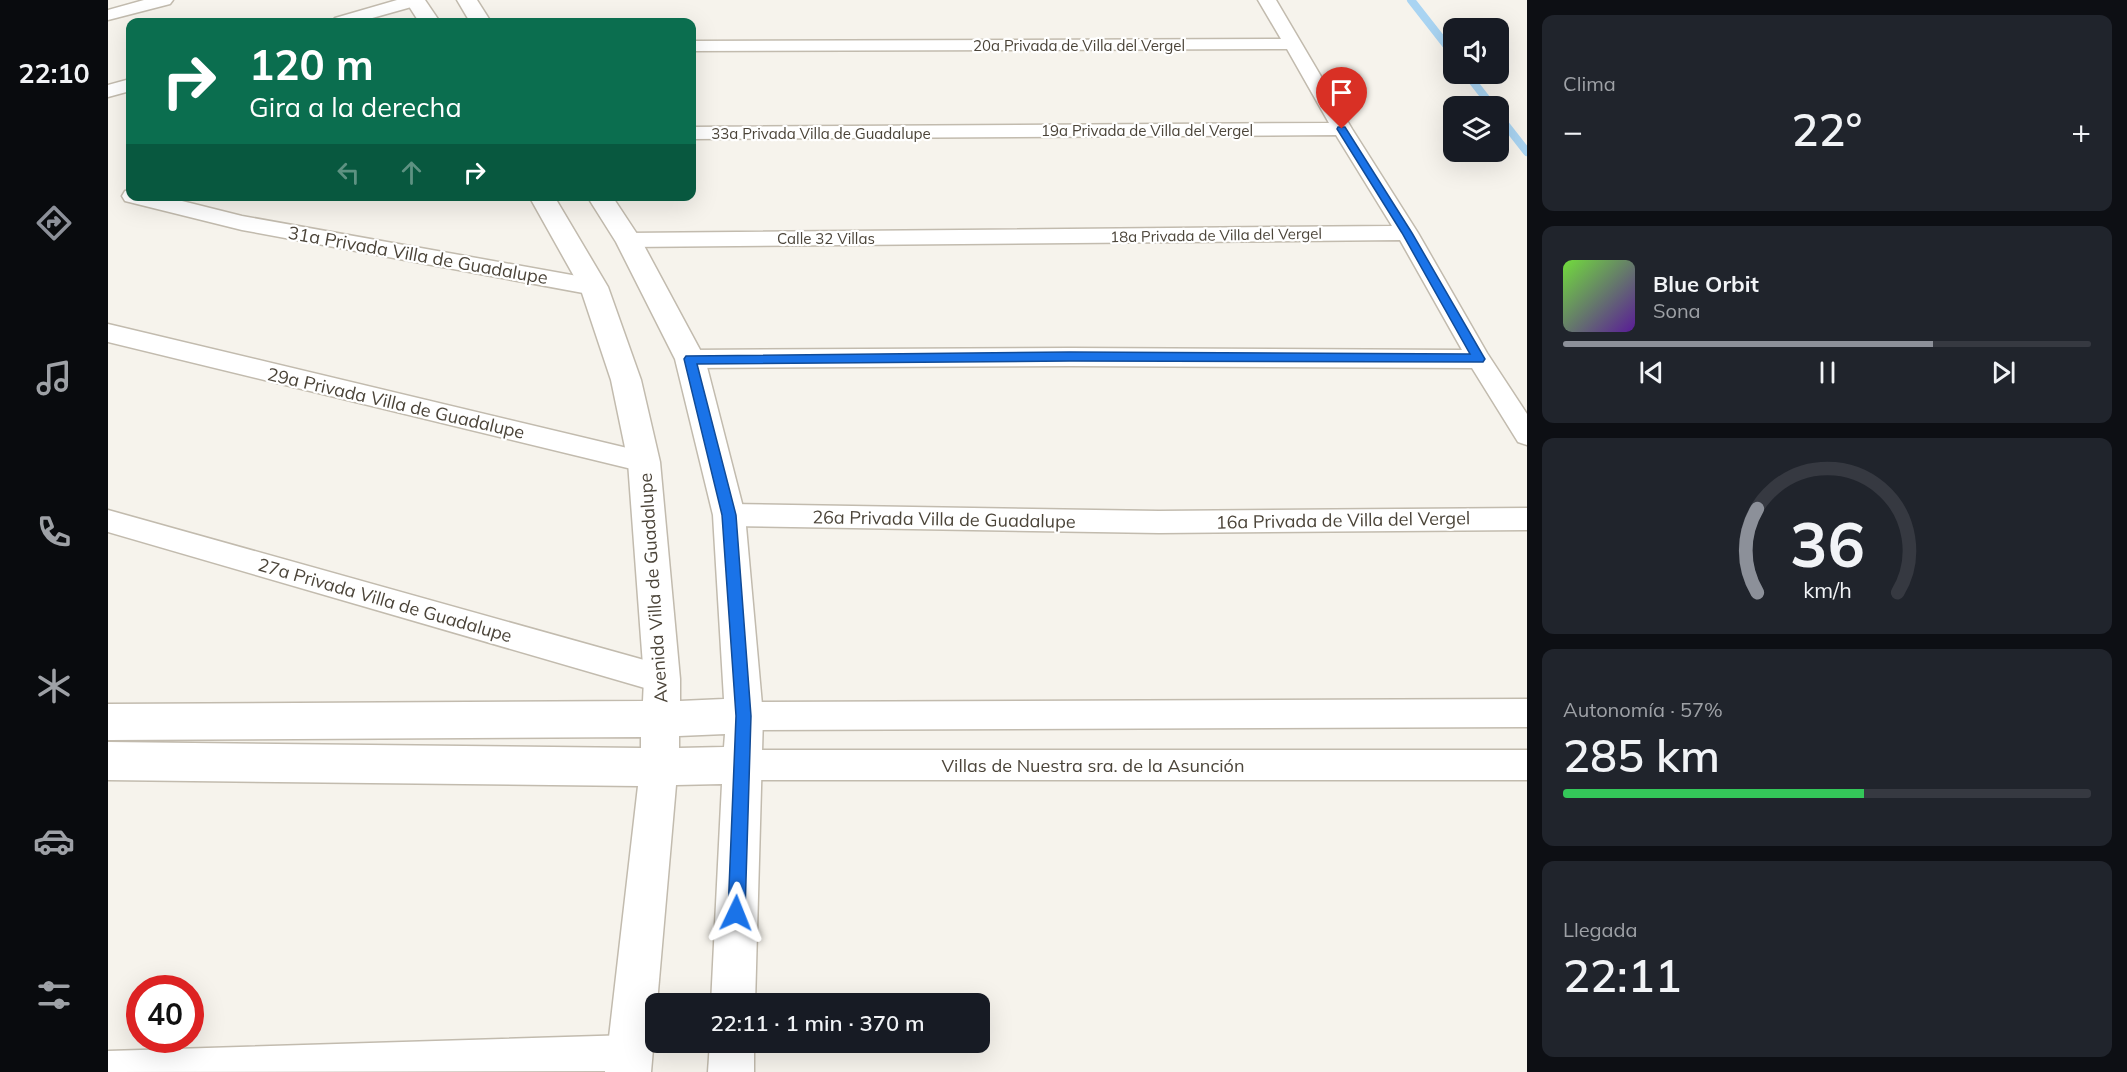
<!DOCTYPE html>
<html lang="es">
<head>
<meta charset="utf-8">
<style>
	body { margin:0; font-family:Mulish,sans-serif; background:#20242c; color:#f1f3f6; height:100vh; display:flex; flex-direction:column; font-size:22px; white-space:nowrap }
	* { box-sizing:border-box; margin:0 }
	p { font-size:20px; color:#9ea1a6 }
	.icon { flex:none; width:33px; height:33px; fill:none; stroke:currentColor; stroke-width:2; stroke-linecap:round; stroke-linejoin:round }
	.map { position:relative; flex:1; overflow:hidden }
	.drawer { display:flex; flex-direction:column; gap:15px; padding:15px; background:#0d0f14; width:600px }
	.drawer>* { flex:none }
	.top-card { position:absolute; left:18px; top:18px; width:570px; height:183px; border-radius:12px; box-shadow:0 6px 24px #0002; background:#0b6e4f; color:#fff; overflow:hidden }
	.tools { position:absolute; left:1335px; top:18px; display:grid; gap:12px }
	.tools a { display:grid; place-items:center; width:66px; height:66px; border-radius:12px; background:#171b24; box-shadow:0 6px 24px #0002; font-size:30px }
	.speed { position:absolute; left:18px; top:975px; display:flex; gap:12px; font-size:30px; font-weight:700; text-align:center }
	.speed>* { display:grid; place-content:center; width:78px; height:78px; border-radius:50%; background:#171b24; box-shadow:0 6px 24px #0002; line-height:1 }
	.speed .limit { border:9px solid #d22; background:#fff; color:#111 }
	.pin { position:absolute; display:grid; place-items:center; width:51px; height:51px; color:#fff; margin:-62px -26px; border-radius:50% 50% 50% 0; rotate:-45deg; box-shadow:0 0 6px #0007 }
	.pin .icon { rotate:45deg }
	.me { position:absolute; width:66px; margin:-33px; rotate:2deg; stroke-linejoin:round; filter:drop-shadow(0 0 4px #0008) }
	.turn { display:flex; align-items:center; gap:21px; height:126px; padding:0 24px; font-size:27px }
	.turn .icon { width:78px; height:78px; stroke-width:2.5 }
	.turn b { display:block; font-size:42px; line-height:51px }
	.lanes { display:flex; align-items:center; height:57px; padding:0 24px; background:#0003; justify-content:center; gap:30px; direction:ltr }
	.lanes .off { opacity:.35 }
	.big { font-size:45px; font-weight:600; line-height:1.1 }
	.drawer .card { flex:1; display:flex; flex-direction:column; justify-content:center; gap:9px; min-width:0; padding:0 21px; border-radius:12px; background:#20242c }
	.drawer .dial { align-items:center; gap:0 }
	.dial svg { height:156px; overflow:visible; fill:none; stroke:#363941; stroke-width:7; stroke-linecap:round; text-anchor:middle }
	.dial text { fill:#f1f3f6; stroke:none }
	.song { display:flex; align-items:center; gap:18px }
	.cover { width:72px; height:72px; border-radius:9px; background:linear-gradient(135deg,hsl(100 70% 55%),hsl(270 70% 35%)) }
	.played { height:6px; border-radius:3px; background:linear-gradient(90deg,#8c9099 70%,#363941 70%) }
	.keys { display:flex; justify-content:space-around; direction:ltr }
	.heat { display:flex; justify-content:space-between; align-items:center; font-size:33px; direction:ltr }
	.charge { height:9px; border-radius:4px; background:linear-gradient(90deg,#34c759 57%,#363941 0) }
	.trip { position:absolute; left:537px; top:993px; width:345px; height:60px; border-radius:12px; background:#171b24; box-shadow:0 6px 24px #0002; font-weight:600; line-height:60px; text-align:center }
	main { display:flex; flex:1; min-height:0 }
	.menu { display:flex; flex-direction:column; width:108px; justify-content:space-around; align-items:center; background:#090b0e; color:#9ea1a6 }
	.menu .icon { width:42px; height:42px }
	.menu .selected { color:#8c9099 }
	.menu b { font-size:27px; color:#f1f3f6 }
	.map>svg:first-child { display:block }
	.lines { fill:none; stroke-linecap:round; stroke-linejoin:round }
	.stream { stroke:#a9d4f2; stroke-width:8 }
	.minor-casing { stroke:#c2bbae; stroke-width:3 }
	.tertiary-casing { stroke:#c2bbae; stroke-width:3 }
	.minor { fill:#fff; fill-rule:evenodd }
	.tertiary { fill:#fff; fill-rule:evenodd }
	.route { fill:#1a73e8; stroke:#114b97; stroke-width:1.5 }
	.labels { text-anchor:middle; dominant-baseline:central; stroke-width:4.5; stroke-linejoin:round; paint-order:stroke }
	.far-street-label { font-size:15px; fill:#4b4439; stroke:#fff }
	.street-label { font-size:18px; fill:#4b4439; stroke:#fff }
</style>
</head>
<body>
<main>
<nav class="menu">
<b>22:10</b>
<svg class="icon selected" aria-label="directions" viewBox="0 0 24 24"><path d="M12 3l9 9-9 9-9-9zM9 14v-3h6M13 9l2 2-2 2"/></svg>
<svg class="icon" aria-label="music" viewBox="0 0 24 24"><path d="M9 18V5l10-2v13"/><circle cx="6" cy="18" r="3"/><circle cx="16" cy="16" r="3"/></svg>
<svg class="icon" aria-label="phone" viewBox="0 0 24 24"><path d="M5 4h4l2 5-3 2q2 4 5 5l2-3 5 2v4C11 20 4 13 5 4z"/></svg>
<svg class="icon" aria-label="climate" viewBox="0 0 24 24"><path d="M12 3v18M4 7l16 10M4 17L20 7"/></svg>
<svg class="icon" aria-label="car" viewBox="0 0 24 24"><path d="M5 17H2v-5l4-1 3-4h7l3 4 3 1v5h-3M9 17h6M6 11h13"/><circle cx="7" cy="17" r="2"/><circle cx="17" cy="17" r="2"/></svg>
<svg class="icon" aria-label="filters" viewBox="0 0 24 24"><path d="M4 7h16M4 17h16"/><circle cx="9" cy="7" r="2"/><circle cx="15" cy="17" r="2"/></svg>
</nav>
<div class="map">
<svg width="1419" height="1072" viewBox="0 0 1419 1072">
	<rect width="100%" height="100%" fill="#f6f3ec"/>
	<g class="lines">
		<!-- stream -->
		<g class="stream">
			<path d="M 1303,0 L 1346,55"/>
			<path d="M 1359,74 L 1384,106"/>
			<path d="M 1390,115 L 1419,152"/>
		</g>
		<defs>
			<g id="minor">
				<path d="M 36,0 L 65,0 L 62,4 L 0,20 L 0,10 Z"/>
				<path d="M 289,0 L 317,0 L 314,4 L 250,22 L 224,22 L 227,18 Z"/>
				<path d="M 1150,0 L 1168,0 L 1244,129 L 1310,233 L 1379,353 L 1419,414 L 1419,445 L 1410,442 L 1364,368 L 962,366 L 582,368 L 574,365 L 570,359 L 574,353 L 582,350 L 962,348 L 1354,350 L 1292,240 L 520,247 L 512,245 L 509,240 L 512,235 L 520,233 L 1284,226 L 1228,135 L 584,139 L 584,127 L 1221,123 L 1179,49 L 584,51 L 584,41 L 1173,39 Z"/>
				<path d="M 22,79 L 22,91 L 0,97 L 0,85 Z"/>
				<path d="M 22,190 L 22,196 L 54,196 L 134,216 L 486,279 L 494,281 L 497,287 L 494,293 L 486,295 L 134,230 L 17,201 L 14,196 L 17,191 Z"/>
				<path d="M 0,324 L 536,452 L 545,455 L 549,462 L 545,469 L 536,472 L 0,342 Z"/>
				<path d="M 621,504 L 1051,511 L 1419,508 L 1419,530 L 1051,533 L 621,526 L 612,523 L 608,515 L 612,507 Z"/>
				<path d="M 0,510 L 554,665 L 564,669 L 569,679 L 564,689 L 554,693 L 0,532 Z"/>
				<path d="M 1419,699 L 1419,727 L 636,730 L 625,726 L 621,716 L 625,706 L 636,702 Z"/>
				<path d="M 634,750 L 1419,750 L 1419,780 L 634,780 L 623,776 L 618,765 L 623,754 Z"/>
				<path d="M 522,1035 L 535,1040 L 540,1053 L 535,1066 L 522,1071 L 0,1072 L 0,1051 Z"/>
			</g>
			<g id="tertiary">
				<path d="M 297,0 L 317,0 L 332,22 L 311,22 Z"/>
				<path d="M 349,0 L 369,0 L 383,22 L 362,22 Z"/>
				<path d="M 421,196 L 446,196 L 500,287 L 533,380 L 552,462 L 572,679 L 572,701 L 616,699 L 605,515 L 567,359 L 508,242 L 479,196 L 504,196 L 533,240 L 597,359 L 637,515 L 655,716 L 647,1004 L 603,1004 L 614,784 L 568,785 L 543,1072 L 497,1072 L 530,786 L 0,780 L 0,742 L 533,748 L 533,737 L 0,740 L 0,704 L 535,701 L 536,679 L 520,462 L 503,380 L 472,287 ZM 617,734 L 616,747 L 571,748 L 571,736 Z"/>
				<path d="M 602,1042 L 646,1042 L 646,1072 L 600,1072 Z"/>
			</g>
		</defs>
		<!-- minor casing -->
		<use href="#minor" class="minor-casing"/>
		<!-- tertiary casing -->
		<use href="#tertiary" class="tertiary-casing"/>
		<!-- minor -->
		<use href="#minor" class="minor"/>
		<!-- tertiary -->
		<use href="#tertiary" class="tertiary"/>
	</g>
	<!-- route -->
	<path class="route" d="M 1230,127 L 1237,127 L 1304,233 L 1377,359 L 1375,362 L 962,361 L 589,364 L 628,515 L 643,716 L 637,913 L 635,919 L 628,922 L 622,919 L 620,913 L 628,716 L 614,515 L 576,359 L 578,356 L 962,352 L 1362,354 L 1294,233 L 1229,129 Z"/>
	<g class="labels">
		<!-- far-street labels -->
		<g class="far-street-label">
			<text x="971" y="45">20a Privada de Villa del Vergel</text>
			<text x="1039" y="130">19a Privada de Villa del Vergel</text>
			<text x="713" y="133">33a Privada Villa de Guadalupe</text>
			<text transform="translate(1108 235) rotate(-1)">18a Privada de Villa del Vergel</text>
			<text x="718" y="238">Calle 32 Villas</text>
		</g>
		<!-- street labels -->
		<g class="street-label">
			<text transform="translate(310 255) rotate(10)">31a Privada Villa de Guadalupe</text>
			<text transform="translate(288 403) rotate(13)">29a Privada Villa de Guadalupe</text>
			<text transform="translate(836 519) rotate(1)">26a Privada Villa de Guadalupe</text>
			<text transform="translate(1235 520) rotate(-1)">16a Privada de Villa del Vergel</text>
			<text transform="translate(545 588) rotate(-94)">Avenida Villa de Guadalupe</text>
			<text transform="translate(277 600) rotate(16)">27a Privada Villa de Guadalupe</text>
			<text x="985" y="765">Villas de Nuestra sra. de la Asunción</text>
		</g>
	</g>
</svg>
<div class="tools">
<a><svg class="icon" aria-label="sound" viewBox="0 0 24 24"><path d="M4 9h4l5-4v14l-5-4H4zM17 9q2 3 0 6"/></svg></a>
<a><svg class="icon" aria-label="layers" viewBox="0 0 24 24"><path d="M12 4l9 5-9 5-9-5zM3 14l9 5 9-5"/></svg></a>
</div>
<div class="speed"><div class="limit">40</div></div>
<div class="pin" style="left:1234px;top:129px;background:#d93025"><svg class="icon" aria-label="arrive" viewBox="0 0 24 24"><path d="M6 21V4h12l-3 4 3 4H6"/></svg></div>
<svg class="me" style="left:628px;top:913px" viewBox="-20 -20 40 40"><path d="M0-17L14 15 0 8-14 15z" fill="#1a73e8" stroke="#fff" stroke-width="4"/></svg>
<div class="trip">22:11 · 1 min · 370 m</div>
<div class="top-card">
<div class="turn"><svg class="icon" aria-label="right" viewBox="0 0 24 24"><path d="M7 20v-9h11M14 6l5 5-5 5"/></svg><div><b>120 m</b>Gira a la derecha</div></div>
<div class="lanes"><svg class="icon off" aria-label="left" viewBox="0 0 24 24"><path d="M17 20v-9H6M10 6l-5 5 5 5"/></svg><svg class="icon off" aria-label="ahead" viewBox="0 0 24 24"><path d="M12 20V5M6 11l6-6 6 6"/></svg><svg class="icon" aria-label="right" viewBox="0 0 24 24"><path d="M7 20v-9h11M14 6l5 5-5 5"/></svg></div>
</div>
</div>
<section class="drawer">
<div class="card"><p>Clima</p>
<div class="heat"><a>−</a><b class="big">22°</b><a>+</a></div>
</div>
<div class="card">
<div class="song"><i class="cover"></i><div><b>Blue Orbit</b><p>Sona</p></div></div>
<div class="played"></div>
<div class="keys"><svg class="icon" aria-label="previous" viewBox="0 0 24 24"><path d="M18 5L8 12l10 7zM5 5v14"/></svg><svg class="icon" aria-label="pause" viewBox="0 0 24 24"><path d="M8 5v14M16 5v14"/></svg><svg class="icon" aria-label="next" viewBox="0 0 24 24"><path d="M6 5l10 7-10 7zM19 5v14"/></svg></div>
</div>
<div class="card dial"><svg viewBox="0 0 100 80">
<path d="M14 69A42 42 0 1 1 86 69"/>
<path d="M14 69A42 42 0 0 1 14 26" stroke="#8c9099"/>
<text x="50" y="56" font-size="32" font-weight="700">36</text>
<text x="50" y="72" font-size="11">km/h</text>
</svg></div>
<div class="card"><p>Autonomía · 57%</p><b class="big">285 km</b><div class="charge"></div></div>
<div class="card"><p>Llegada</p><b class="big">22:11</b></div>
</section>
</main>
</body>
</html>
